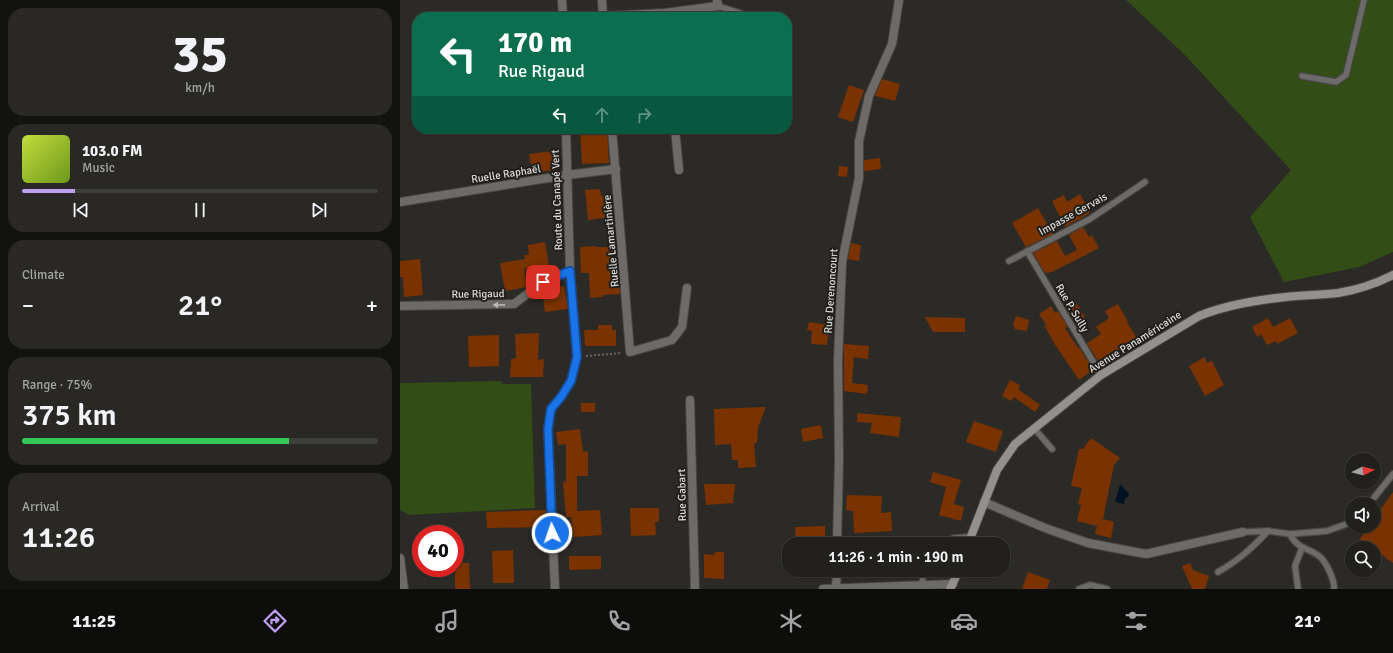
<!DOCTYPE html>
<html lang="en">
<head>
<meta charset="utf-8">
<style>
	body { margin:0; font-family:Signika,sans-serif; background:#292825; color:#f1f3f6; height:100vh; display:flex; flex-direction:column; font-size:15px; white-space:nowrap }
	* { box-sizing:border-box; margin:0 }
	p { font-size:13px; color:#a2a3a3 }
	.icon { flex:none; width:22px; height:22px; fill:none; stroke:currentColor; stroke-width:2; stroke-linecap:round; stroke-linejoin:round }
	.map { position:relative; flex:1; overflow:hidden }
	.drawer { display:flex; flex-direction:column; gap:8px; padding:8px; background:#12120f; width:400px }
	.drawer>* { flex:none }
	.hud { position:absolute; left:12px; top:12px; width:380px; height:122px; border-radius:16px; box-shadow:0 1px 3px #0004,0 0 0 1px #3e3e3b; background:#0b6e4f; color:#fff; overflow:hidden }
	.needle { width:26px; rotate:84deg }
	.fabs { position:absolute; left:945px; top:453px; display:grid; gap:8px }
	.fabs a { display:grid; place-items:center; width:36px; height:36px; border-radius:50%; background:#21201c; box-shadow:0 1px 3px #0004,0 0 0 1px #3e3e3b; font-size:20px }
	.speed { position:absolute; left:12px; top:525px; display:flex; gap:8px; font-size:20px; font-weight:700; text-align:center }
	.speed>* { display:grid; place-content:center; width:52px; height:52px; border-radius:50%; background:#21201c; box-shadow:0 1px 3px #0004,0 0 0 1px #3e3e3b; line-height:1 }
	.speed .limit { border:6px solid #d22; background:#fff; color:#111 }
	.pin { position:absolute; display:grid; place-items:center; width:34px; height:34px; color:#fff; margin:-17px; border-radius:8px; box-shadow:0 2px 6px #0006 }
	.me { position:absolute; width:44px; margin:-22px; rotate:357deg; stroke-linejoin:round; filter:drop-shadow(0 0 3px #0008) }
	.turn { display:flex; align-items:center; gap:14px; height:84px; padding:0 20px; font-size:18px }
	.turn .icon { width:52px; height:52px; stroke-width:2.5 }
	.turn b { display:block; font-size:28px; line-height:34px }
	.lanes { display:flex; align-items:center; height:38px; padding:0 20px; background:#0003; justify-content:center; gap:20px; direction:ltr }
	.lanes .off { opacity:.35 }
	.big { font-size:30px; font-weight:600; line-height:1.1 }
	.drawer .widget { flex:1; display:flex; flex-direction:column; justify-content:center; gap:6px; min-width:0; padding:0 14px; border-radius:16px; background:#292825 }
	.drawer .dial { align-items:center; gap:0 }
	.dial b { font-size:52px; line-height:1 }
	.song { display:flex; align-items:center; gap:12px }
	.cover { width:48px; height:48px; border-radius:6px; background:linear-gradient(135deg,hsl(70 70% 55%),hsl(80 70% 35%)) }
	.played { height:4px; border-radius:2px; background:linear-gradient(90deg,#bca0f2 15%,#3e3e3b 15%) }
	.keys { display:flex; justify-content:space-around; direction:ltr }
	.heat { display:flex; justify-content:space-between; align-items:center; font-size:22px; direction:ltr }
	.charge { height:6px; border-radius:3px; background:linear-gradient(90deg,#34c759 75%,#3e3e3b 0) }
	.trip { position:absolute; left:382px; top:537px; width:228px; height:40px; border-radius:16px; background:#21201c; box-shadow:0 1px 3px #0004,0 0 0 1px #3e3e3b; font-weight:600; line-height:40px; text-align:center }
	.tab-bar { display:flex; height:64px; justify-content:space-around; align-items:center; background:#0d0d0b; color:#a2a3a3 }
	.tab-bar .icon { width:28px; height:28px }
	.tab-bar .on { color:#bca0f2 }
	.tab-bar b { font-size:18px; color:#f1f3f6 }
	main { display:flex; flex:1; min-height:0 }
	.map>svg:first-child { display:block }
	.green { fill:#334d16 }
	.water { fill:#001223 }
	.building { fill:#7a3300 }
	.lines { fill:none; stroke-linecap:round; stroke-linejoin:round }
	.service-casing { stroke:#484642; stroke-width:8 }
	.minor-casing { stroke:#484642; stroke-width:10 }
	.tertiary-casing { stroke:#484642; stroke-width:10 }
	.secondary-casing { stroke:#484642; stroke-width:10 }
	.path { stroke:#676562; stroke-width:2; stroke-dasharray:2 2; stroke-linecap:butt }
	.service { stroke:#6d6b6a; stroke-width:5.5 }
	.minor { stroke:#6d6b6a; stroke-width:8 }
	.tertiary { stroke:#6d6b6a; stroke-width:8 }
	.secondary { stroke:#93908d; stroke-width:8 }
	.oneway { fill:#bbb9b7 }
	.route-casing { stroke:#114b97; stroke-width:10 }
	.route { stroke:#1a73e8; stroke-width:7 }
	.labels { text-anchor:middle; dominant-baseline:central; stroke-width:4; stroke-linejoin:round; paint-order:stroke }
	.street-label { font-size:11px; fill:#dcdbd8; stroke:#22201c }
</style>
</head>
<body>
<main>
<section class="drawer">
<div class="widget dial"><b>35</b><p>km/h</p></div>
<div class="widget">
<div class="song"><i class="cover"></i><div><b>103.0 FM</b><p>Music</p></div></div>
<div class="played"></div>
<div class="keys"><svg class="icon" aria-label="previous" viewBox="0 0 24 24"><path d="M18 5L8 12l10 7zM5 5v14"/></svg><svg class="icon" aria-label="pause" viewBox="0 0 24 24"><path d="M8 5v14M16 5v14"/></svg><svg class="icon" aria-label="next" viewBox="0 0 24 24"><path d="M6 5l10 7-10 7zM19 5v14"/></svg></div>
</div>
<div class="widget"><p>Climate</p>
<div class="heat"><a>−</a><b class="big">21°</b><a>+</a></div>
</div>
<div class="widget"><p>Range · 75%</p><b class="big">375 km</b><div class="charge"></div></div>
<div class="widget"><p>Arrival</p><b class="big">11:26</b></div>
</section>
<div class="map">
<svg width="993" height="589" viewBox="0 0 993 589">
	<rect width="100%" height="100%" fill="#2c2a26"/>
	<!-- green -->
	<g class="green">
		<path d="M 726,0 L 993,0 L 993,252 L 959,267 L 884,282 L 850,217 L 891,170 L 784,54 Z"/>
		<path d="M 101,381 L 102,384 L 131,384 L 135,508 L 9,515 L 0,510 L 0,383 Z"/>
	</g>
	<!-- water -->
	<path class="water" d="M 720,485 L 722,486 L 729,494 L 728,497 L 725,498 L 724,504 L 715,502 Z"/>
	<!-- building -->
	<g class="building">
		<path d="M 482,79 L 500,84 L 495,101 L 475,96 Z"/>
		<path d="M 449,85 L 464,90 L 453,122 L 438,117 Z"/>
		<path d="M 180,129 L 207,129 L 209,163 L 182,164 Z"/>
		<path d="M 153,151 L 155,170 L 132,173 L 129,154 Z"/>
		<path d="M 480,158 L 481,169 L 464,171 L 464,160 Z"/>
		<path d="M 439,166 L 448,167 L 447,177 L 438,176 Z"/>
		<path d="M 200,189 L 201,196 L 208,195 L 210,217 L 188,220 L 185,190 Z"/>
		<path d="M 680,194 L 690,213 L 665,227 L 652,201 L 664,195 L 667,202 Z"/>
		<path d="M 638,208 L 653,234 L 626,247 L 612,223 Z"/>
		<path d="M 683,227 L 689,237 L 692,235 L 699,248 L 652,272 L 645,273 L 633,253 L 657,241 L 665,256 L 677,250 L 669,235 Z"/>
		<path d="M 145,242 L 149,265 L 124,269 L 127,287 L 105,291 L 100,263 L 125,259 L 124,255 L 129,255 L 128,245 Z"/>
		<path d="M 451,243 L 461,245 L 459,261 L 448,259 Z"/>
		<path d="M 195,246 L 195,247 L 215,247 L 217,281 L 219,281 L 220,294 L 203,295 L 203,297 L 190,298 L 189,273 L 181,273 L 180,247 Z"/>
		<path d="M 20,259 L 23,295 L 4,297 L 3,277 L 0,277 L 0,261 Z"/>
		<path d="M 164,286 L 168,309 L 145,312 L 142,290 L 144,288 Z"/>
		<path d="M 675,301 L 685,317 L 675,323 L 665,307 Z"/>
		<path d="M 718,304 L 728,322 L 727,322 L 738,340 L 710,355 L 712,357 L 700,364 L 687,343 L 701,334 L 696,327 L 709,318 L 705,311 Z"/>
		<path d="M 651,306 L 655,313 L 658,311 L 668,327 L 665,328 L 678,348 L 679,347 L 693,370 L 679,380 L 654,343 L 644,325 L 647,326 L 639,314 Z"/>
		<path d="M 616,316 L 629,320 L 627,331 L 615,329 L 613,324 Z"/>
		<path d="M 525,317 L 565,318 L 565,332 L 533,332 Z"/>
		<path d="M 868,318 L 873,327 L 890,318 L 898,333 L 877,344 L 876,341 L 867,345 L 861,334 L 857,337 L 852,327 Z"/>
		<path d="M 409,322 L 429,325 L 427,345 L 411,344 L 412,331 L 407,330 Z"/>
		<path d="M 198,325 L 212,325 L 212,330 L 216,330 L 216,346 L 185,346 L 184,330 L 198,330 Z"/>
		<path d="M 139,333 L 138,360 L 144,359 L 143,377 L 110,377 L 111,359 L 116,358 L 115,334 Z"/>
		<path d="M 99,335 L 99,366 L 69,367 L 68,336 Z"/>
		<path d="M 444,344 L 469,346 L 468,359 L 454,357 L 452,383 L 468,385 L 467,394 L 444,391 Z"/>
		<path d="M 805,357 L 807,363 L 812,361 L 824,385 L 805,396 L 789,366 Z"/>
		<path d="M 610,380 L 620,385 L 618,389 L 640,405 L 635,412 L 614,397 L 611,401 L 602,396 Z"/>
		<rect x="181" y="403" width="14" height="9"/>
		<path d="M 366,407 L 358,427 L 357,443 L 354,443 L 356,467 L 338,468 L 338,460 L 332,460 L 331,444 L 315,445 L 314,409 Z"/>
		<path d="M 457,413 L 501,417 L 499,437 L 470,433 L 472,423 L 457,422 Z"/>
		<path d="M 574,421 L 603,431 L 596,452 L 566,442 Z"/>
		<path d="M 421,425 L 423,438 L 403,442 L 401,429 Z"/>
		<path d="M 180,429 L 183,452 L 188,451 L 188,476 L 177,476 L 177,511 L 200,510 L 202,535 L 173,537 L 171,517 L 166,517 L 163,482 L 166,482 L 166,444 L 158,445 L 156,432 Z"/>
		<path d="M 691,438 L 720,458 L 714,465 L 703,519 L 714,522 L 711,538 L 695,534 L 697,526 L 677,521 L 681,505 L 678,504 L 682,488 L 671,486 L 679,449 L 683,449 Z"/>
		<path d="M 533,472 L 561,480 L 554,504 L 564,507 L 561,521 L 539,515 L 546,487 L 530,482 Z"/>
		<path d="M 304,484 L 335,484 L 333,503 L 306,505 Z"/>
		<path d="M 993,492 L 993,563 L 960,539 L 969,526 L 974,526 L 974,519 Z"/>
		<path d="M 447,495 L 482,496 L 481,513 L 491,512 L 492,531 L 454,533 L 453,511 L 446,510 Z"/>
		<path d="M 230,508 L 259,508 L 259,522 L 255,522 L 256,535 L 231,536 Z"/>
		<path d="M 146,510 L 147,527 L 87,528 L 86,512 Z"/>
		<path d="M 425,526 L 425,544 L 396,544 L 395,527 Z"/>
		<path d="M 113,550 L 114,583 L 93,583 L 92,551 Z"/>
		<path d="M 315,552 L 324,552 L 324,579 L 304,578 L 304,554 L 314,555 Z"/>
		<path d="M 169,556 L 201,556 L 201,569 L 169,570 Z"/>
		<path d="M 55,563 L 69,563 L 70,589 L 55,589 Z"/>
		<path d="M 790,563 L 793,570 L 809,576 L 805,589 L 792,589 L 782,566 Z"/>
		<path d="M 628,572 L 650,580 L 647,589 L 622,589 Z"/>
	</g>
	<g class="lines">
		<defs>
			<g id="service">
				<path d="M 318,6 L 340,13"/>
				<path d="M 902,76 L 936,82 L 946,75 L 964,0"/>
				<path d="M 627,251 L 701,375"/>
				<path d="M 609,261 L 690,219 L 745,182"/>
				<path d="M 634,428 L 652,449"/>
				<path d="M 969,504 L 993,474"/>
				<path d="M 843,532 L 868,531 L 890,534 L 927,531 L 952,522"/>
				<path d="M 890,534 C 897,549 907,547 919,556 C 926,561 935,581 934,589"/>
				<path d="M 539,544 L 554,538 L 570,537"/>
				<path d="M 818,572 C 839,560 851,549 868,531"/>
				<path d="M 522,584 L 524,570"/>
				<path d="M 679,589 L 690,585 L 707,589"/>
				<path d="M 898,589 L 895,566 L 902,548"/>
			</g>
			<g id="minor">
				<path d="M 202,0 L 203,17"/>
				<path d="M 184,17 L 265,13 L 318,6 L 317,0"/>
				<path d="M 212,129 L 230,352 L 272,340 L 282,327 L 287,288"/>
				<path d="M 275,129 L 279,170"/>
				<path d="M 0,202 L 167,175 L 216,169"/>
				<path d="M 290,400 L 295,589"/>
				<path d="M 584,502 L 645,528 L 688,543 L 746,554 L 843,532"/>
				<path d="M 437,544 L 439,460 L 438,362 L 442,262 L 459,178 L 459,141 L 469,96 L 492,44 L 499,0"/>
				<path d="M 423,589 L 553,584"/>
				<path d="M 436,589 L 437,570"/>
			</g>
			<g id="tertiary">
				<path d="M 162,0 L 163,17"/>
				<path d="M 0,306 L 114,304 L 143,282 L 170,271"/>
				<path d="M 0,558 L 4,589"/>
				<path d="M 155,589 L 148,429 L 151,409 L 161,397 L 171,381 L 177,357 L 170,271 L 166,129"/>
			</g>
			<g id="secondary">
				<path d="M 568,544 L 597,470 L 615,444 L 701,375 L 799,316 C 826,305 857,300 886,297 C 903,295 921,295 938,293 C 957,290 975,284 993,275"/>
				<path d="M 550,589 L 559,570"/>
			</g>
		</defs>
		<!-- service casing -->
		<use href="#service" class="service-casing"/>
		<!-- minor casing -->
		<use href="#minor" class="minor-casing"/>
		<!-- tertiary casing -->
		<use href="#tertiary" class="tertiary-casing"/>
		<!-- secondary casing -->
		<use href="#secondary" class="secondary-casing"/>
		<!-- path -->
		<path class="path" d="M 186,356 L 221,353"/>
		<!-- service -->
		<use href="#service" class="service"/>
		<!-- minor -->
		<use href="#minor" class="minor"/>
		<!-- tertiary -->
		<use href="#tertiary" class="tertiary"/>
		<!-- secondary -->
		<use href="#secondary" class="secondary"/>
	</g>
	<!-- one-way arrows -->
	<defs><path id="oneway-solid" d="M-6-.8H1V-3.2L6.5 0L1 3.2V.8H-6Z"/></defs>
	<use class="oneway" href="#oneway-solid" transform="translate(99 305) rotate(179)"/>
	<g class="lines">
		<defs>
			<path id="route" d="M 143,282 L 170,271 L 177,357 L 171,381 L 161,397 L 151,409 L 148,429 L 152,533"/>
		</defs>
		<!-- route casing -->
		<use href="#route" class="route-casing"/>
		<!-- route -->
		<use href="#route" class="route"/>
	</g>
	<g class="labels">
		<!-- street labels -->
		<g class="street-label">
			<text transform="translate(106 174) rotate(-9)">Ruelle Raphaël</text>
			<text transform="translate(157 200) rotate(-92)">Route du Canapé Vert</text>
			<text transform="translate(673 214) rotate(-29)">Impasse Gervais</text>
			<text transform="translate(211 241) rotate(-95)">Ruelle Lamartinière</text>
			<text transform="translate(431 291) rotate(-86)">Rue Derenoncourt</text>
			<text transform="translate(78 294) rotate(-1)">Rue Rigaud</text>
			<text transform="translate(672 308) rotate(59)">Rue P. Sully</text>
			<text transform="translate(735 342) rotate(-32)">Avenue Panaméricaine</text>
			<text transform="translate(282 495) rotate(-91)">Rue Gabart</text>
		</g>
	</g>
</svg>
<div class="fabs">
<a><svg class="needle" viewBox="-14 -14 28 28"><path d="M0-13l5 13h-10z" fill="#e53935"/><path d="M0 13l5-13h-10z" fill="#a2a3a3"/></svg></a>
<a><svg class="icon" aria-label="sound" viewBox="0 0 24 24"><path d="M4 9h4l5-4v14l-5-4H4zM17 9q2 3 0 6"/></svg></a>
<a><svg class="icon" aria-label="search" viewBox="0 0 24 24"><circle cx="10" cy="10" r="6"/><path d="M15 15l6 6"/></svg></a>
</div>
<div class="speed"><div class="limit">40</div></div>
<div class="pin" style="left:143px;top:282px;background:#d93025"><svg class="icon" aria-label="arrive" viewBox="0 0 24 24"><path d="M6 21V4h12l-3 4 3 4H6"/></svg></div>
<svg class="me" style="left:152px;top:533px" viewBox="-20 -20 40 40"><circle r="17" fill="#1a73e8" stroke="#fff" stroke-width="3"/><path d="M0-11L8 9 0 5-8 9z" fill="#fff"/></svg>
<div class="trip">11:26 · 1 min · 190 m</div>
<div class="hud">
<div class="turn"><svg class="icon" aria-label="left" viewBox="0 0 24 24"><path d="M17 20v-9H6M10 6l-5 5 5 5"/></svg><div><b>170 m</b>Rue Rigaud</div></div>
<div class="lanes"><svg class="icon" aria-label="left" viewBox="0 0 24 24"><path d="M17 20v-9H6M10 6l-5 5 5 5"/></svg><svg class="icon off" aria-label="ahead" viewBox="0 0 24 24"><path d="M12 20V5M6 11l6-6 6 6"/></svg><svg class="icon off" aria-label="right" viewBox="0 0 24 24"><path d="M7 20v-9h11M14 6l5 5-5 5"/></svg></div>
</div>
</div>
</main>
<nav class="tab-bar">
<b>11:25</b>
<svg class="icon on" aria-label="directions" viewBox="0 0 24 24"><path d="M12 3l9 9-9 9-9-9zM9 14v-3h6M13 9l2 2-2 2"/></svg>
<svg class="icon" aria-label="music" viewBox="0 0 24 24"><path d="M9 18V5l10-2v13"/><circle cx="6" cy="18" r="3"/><circle cx="16" cy="16" r="3"/></svg>
<svg class="icon" aria-label="phone" viewBox="0 0 24 24"><path d="M5 4h4l2 5-3 2q2 4 5 5l2-3 5 2v4C11 20 4 13 5 4z"/></svg>
<svg class="icon" aria-label="climate" viewBox="0 0 24 24"><path d="M12 3v18M4 7l16 10M4 17L20 7"/></svg>
<svg class="icon" aria-label="car" viewBox="0 0 24 24"><path d="M5 17H2v-5l4-1 3-4h7l3 4 3 1v5h-3M9 17h6M6 11h13"/><circle cx="7" cy="17" r="2"/><circle cx="17" cy="17" r="2"/></svg>
<svg class="icon" aria-label="filters" viewBox="0 0 24 24"><path d="M4 7h16M4 17h16"/><circle cx="9" cy="7" r="2"/><circle cx="15" cy="17" r="2"/></svg>
<b>21°</b>
</nav>
</body>
</html>
